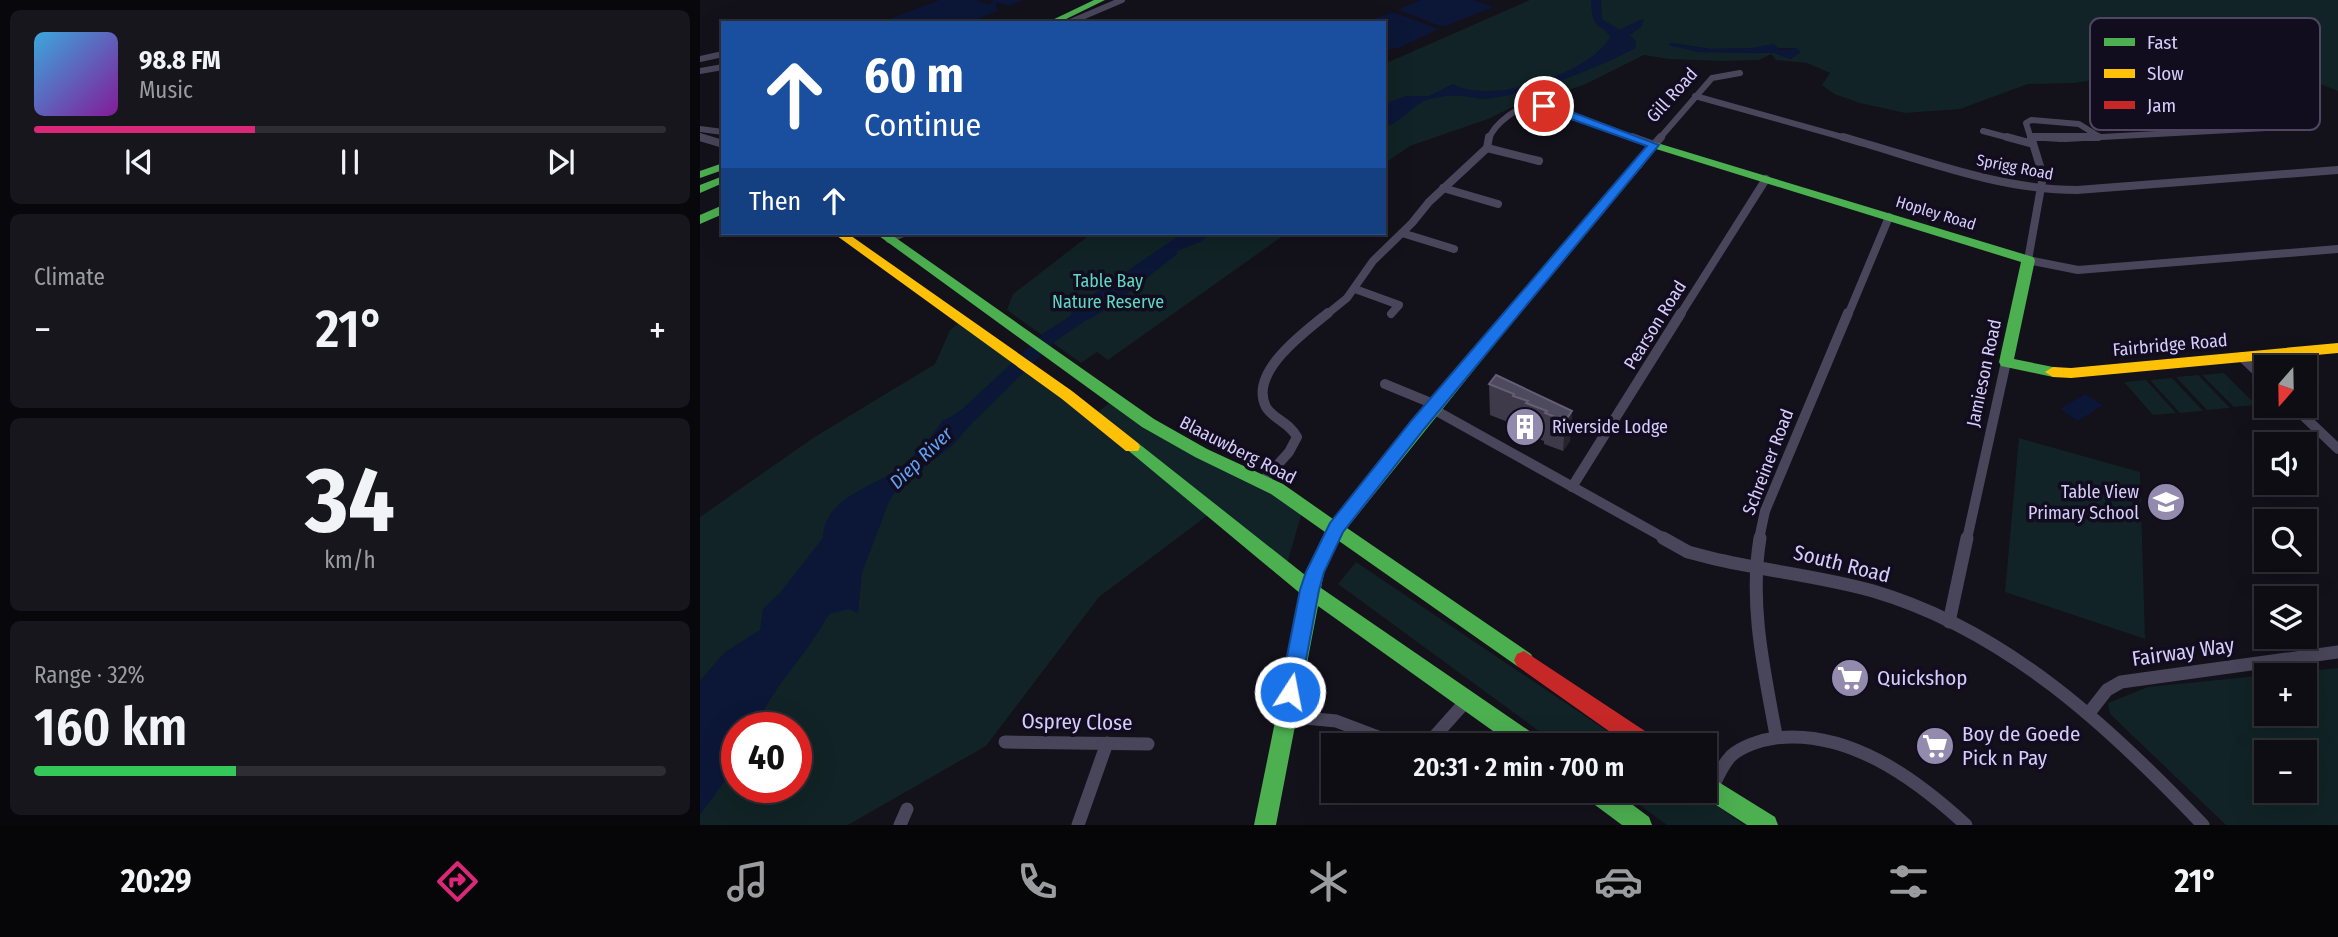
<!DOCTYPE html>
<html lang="en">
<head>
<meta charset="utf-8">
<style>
	body { margin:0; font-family:"Fira Sans Condensed",sans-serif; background:#17161d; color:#f1f3f6; height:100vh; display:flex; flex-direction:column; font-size:26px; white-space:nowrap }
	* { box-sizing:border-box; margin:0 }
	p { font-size:23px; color:#9b9ca0 }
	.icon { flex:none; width:38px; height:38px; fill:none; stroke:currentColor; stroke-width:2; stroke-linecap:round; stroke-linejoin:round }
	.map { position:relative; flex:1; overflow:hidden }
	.sheet { display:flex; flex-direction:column; gap:10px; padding:10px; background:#08070b; width:700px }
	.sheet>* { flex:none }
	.top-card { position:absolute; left:21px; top:21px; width:665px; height:214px; border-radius:0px; box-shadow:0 7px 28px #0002,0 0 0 2px #2e2d34; background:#1a4fa0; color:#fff; overflow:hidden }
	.needle { width:46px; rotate:200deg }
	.fabs { position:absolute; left:1554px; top:355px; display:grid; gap:14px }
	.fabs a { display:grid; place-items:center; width:63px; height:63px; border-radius:0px; background:#0e0d14; box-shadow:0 7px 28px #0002,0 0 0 2px #2e2d34; font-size:35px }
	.speed { position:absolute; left:21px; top:712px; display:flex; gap:14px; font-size:35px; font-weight:700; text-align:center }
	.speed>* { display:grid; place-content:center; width:91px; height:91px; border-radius:50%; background:#0e0d14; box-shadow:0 7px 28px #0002,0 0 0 2px #2e2d34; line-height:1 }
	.speed .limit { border:10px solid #d22; background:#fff; color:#111 }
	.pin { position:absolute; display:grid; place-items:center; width:60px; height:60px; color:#fff; margin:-30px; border:4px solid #fff; border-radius:50%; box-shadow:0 2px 7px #0007 }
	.me { position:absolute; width:77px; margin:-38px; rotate:11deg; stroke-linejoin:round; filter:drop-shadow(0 0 5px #0008) }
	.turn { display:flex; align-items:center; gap:24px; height:147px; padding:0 28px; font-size:32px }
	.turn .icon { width:91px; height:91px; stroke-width:2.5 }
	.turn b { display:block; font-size:49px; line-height:60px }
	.then { display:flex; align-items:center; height:66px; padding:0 28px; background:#0003; gap:14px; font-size:26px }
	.big { font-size:52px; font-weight:600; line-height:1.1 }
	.sheet .widget { flex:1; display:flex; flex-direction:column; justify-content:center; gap:10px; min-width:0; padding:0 24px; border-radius:10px; background:#17161d }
	.sheet .dial { align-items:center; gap:0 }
	.dial b { font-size:91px; line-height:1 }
	.song { display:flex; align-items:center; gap:21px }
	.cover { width:84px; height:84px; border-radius:10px; background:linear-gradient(135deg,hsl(200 70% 55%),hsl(290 70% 35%)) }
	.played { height:7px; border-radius:4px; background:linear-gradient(90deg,#db2777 35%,#2e2d34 35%) }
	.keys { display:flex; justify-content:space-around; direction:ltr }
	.heat { display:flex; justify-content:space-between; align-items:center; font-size:38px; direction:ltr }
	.charge { height:10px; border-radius:5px; background:linear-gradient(90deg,#34c759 32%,#2e2d34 0) }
	.trip { position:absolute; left:621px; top:733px; width:396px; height:70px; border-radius:0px; background:#0e0d14; box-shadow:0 7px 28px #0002,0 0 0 2px #2e2d34; font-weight:600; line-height:70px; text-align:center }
	.tab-bar { display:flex; height:112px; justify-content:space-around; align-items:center; background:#060508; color:#9b9ca0 }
	.tab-bar .icon { width:49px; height:49px }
	.tab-bar .active { color:#db2777 }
	.tab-bar b { font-size:32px; color:#f1f3f6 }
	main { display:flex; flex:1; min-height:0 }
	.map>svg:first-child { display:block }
	.green { fill:#112326; fill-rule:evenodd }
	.water { fill:#0c1637 }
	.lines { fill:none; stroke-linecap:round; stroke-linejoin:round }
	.river { fill:#0c1637; fill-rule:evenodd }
	.street-far3 { stroke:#49465b; stroke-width:6 }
	.street-far2 { stroke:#49465b; stroke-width:8 }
	.street-far1 { stroke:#49465b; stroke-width:10 }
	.street { stroke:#49465b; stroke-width:13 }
	.fast { fill:#4caf50; fill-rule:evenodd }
	.slow { fill:#ffc107; fill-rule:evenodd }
	.jam { fill:#c62828; fill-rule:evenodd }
	.wall { fill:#3e3a4a }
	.shaded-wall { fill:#26232e }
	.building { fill:#4e4a5d; stroke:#645e76; stroke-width:2 }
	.route { fill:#1a73e8; stroke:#114b97; stroke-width:2 }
	.labels { text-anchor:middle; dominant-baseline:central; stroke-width:7; stroke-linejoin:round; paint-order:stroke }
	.far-street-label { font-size:16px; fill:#d7cdfd; stroke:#120d1e }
	.street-label { font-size:18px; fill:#d7cdfd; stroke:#120d1e }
	.park-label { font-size:18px; fill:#5dd8c6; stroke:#120d1e }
	.poi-label { font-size:18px; fill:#d7cdfd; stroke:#120d1e; text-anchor:start }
	.water-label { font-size:19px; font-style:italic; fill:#60a2f7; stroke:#120d1e }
	.near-street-label { font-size:21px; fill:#d7cdfd; stroke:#120d1e }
	.near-poi-label { font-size:21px; fill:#d7cdfd; stroke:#120d1e; text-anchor:start }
	.key { fill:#120d1e; stroke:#4d4761; stroke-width:2 }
	.key-label { font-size:19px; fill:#d7cdfd }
</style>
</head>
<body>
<main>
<section class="sheet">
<div class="widget">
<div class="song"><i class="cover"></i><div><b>98.8 FM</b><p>Music</p></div></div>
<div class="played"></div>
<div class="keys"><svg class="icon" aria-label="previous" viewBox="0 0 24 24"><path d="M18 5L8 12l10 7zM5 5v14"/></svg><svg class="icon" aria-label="pause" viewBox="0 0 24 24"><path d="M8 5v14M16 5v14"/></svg><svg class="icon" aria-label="next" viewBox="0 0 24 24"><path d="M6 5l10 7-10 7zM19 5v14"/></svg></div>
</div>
<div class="widget"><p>Climate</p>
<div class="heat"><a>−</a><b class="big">21°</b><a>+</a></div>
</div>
<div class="widget dial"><b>34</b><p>km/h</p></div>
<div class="widget"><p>Range · 32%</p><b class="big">160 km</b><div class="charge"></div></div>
</section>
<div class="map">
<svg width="1638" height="825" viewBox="0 0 1638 825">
	<rect width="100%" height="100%" fill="#13111a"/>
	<!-- green -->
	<g class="green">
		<path d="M 830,0 L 1638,0 L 1638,91 L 1623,85 L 1462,69 L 1374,83 L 1328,84 L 1260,109 L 1205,113 L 1160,103 L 1134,94 L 1122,85 L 1130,73 L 1107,63 L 1076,60 L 1071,54 L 1059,60 L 1023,61 L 968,59 L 944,55 L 886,84 L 845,98 L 831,98 L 788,119 L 710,146 L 684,164 L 684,64 ZM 970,43 L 1011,49 L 1097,48 L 1091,59 L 1075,53 L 999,52 Z"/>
		<path d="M 392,233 L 587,233 L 408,360 L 397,352 L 381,363 L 307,310 L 313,294 Z"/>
		<path d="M 262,321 L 512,512 L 399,597 L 286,746 L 148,825 L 0,825 L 0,517 L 113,438 L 235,364 L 250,330 ZM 37,728 L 96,728 L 96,788 L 37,788 Z"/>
		<path d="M 1524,373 L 1556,405 L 1534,407 L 1502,375 Z"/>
		<path d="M 1498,375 L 1530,408 L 1507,410 L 1476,377 Z"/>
		<path d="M 1472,378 L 1503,411 L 1480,413 L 1450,380 Z"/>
		<path d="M 1446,380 L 1476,413 L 1453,415 L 1424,382 Z"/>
		<path d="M 412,401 L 563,486 L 602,512 L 587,564 L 397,413 Z"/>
		<path d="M 1319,438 L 1440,472 L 1445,639 L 1305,592 Z"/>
		<path d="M 656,562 L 928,745 L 858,745 L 638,584 Z"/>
		<path d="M 1638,668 L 1638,825 L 1526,825 L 1410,714 L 1408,703 L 1448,687 ZM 1566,676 L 1605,676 L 1605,714 L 1566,714 ZM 1605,752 L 1605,791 L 1566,791 L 1566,752 Z"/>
		<path d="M 921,791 L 996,791 L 1044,825 L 967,825 Z"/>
	</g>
	<!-- water -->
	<g class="water">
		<path d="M 239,0 L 274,0 L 288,4 L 293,1 L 291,0 L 323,0 L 309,6 L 297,3 L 295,6 L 299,10 L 269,23 L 179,23 Z"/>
		<path d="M 720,0 L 774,0 L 793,7 L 743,27 L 698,10 Z"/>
		<path d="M 693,12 L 739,29 L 699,48 L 684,50 L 684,23 L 662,23 Z"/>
		<path d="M 944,19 L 941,27 L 930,35 L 936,42 L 936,48 C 890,71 835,94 783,99 C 775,99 769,96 762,96 C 752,95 733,97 724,101 C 710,108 700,123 684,127 L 684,104 L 706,96 L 729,96 L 753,84 C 790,106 901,72 913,30 C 925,30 932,22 944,19 Z"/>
		<path d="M 970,43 L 1011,49 L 1052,48 L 1073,44 L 1081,50 L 1097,48 L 1101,52 L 1090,59 L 1075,53 L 999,52 L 968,45 Z"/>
		<path d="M 483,233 L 512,233 L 500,242 L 477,251 L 477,254 C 459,267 398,322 381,321 C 379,321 372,317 370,317 L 373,308 Z"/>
		<path d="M 1385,394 L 1403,405 L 1378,421 L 1360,409 Z"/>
		<path d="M 280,398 L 281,412 L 253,445 L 201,484 L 189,501 L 162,573 L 158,613 L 149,609 L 129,614 C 107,655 74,684 55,728 L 37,728 L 37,764 L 0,815 L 0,681 L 25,652 L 60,630 L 63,609 L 80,593 L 123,538 C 123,498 174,487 199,468 C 220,452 229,440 243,420 C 258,415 265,405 280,398 Z"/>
	</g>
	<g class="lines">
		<!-- river -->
		<g class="river">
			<path d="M 891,0 L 901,0 L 902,19 L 917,28 L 927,45 L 919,52 L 911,52 L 909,50 L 915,44 C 902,19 892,35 891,0 Z"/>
			<path d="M 396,300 L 402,301 L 404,305 L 402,309 L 357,340 L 270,425 L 256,425 L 253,420 L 256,415 L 345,332 Z"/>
		</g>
		<!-- street-far3 -->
		<g class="street-far3">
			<path d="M 368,23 L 422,0"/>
			<path d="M 0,59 L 23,54"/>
			<path d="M 0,71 L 23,67"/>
			<path d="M 995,96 L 1149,139"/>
			<path d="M 0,129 L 23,132"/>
			<path d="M 1283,131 L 1313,139"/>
			<path d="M 0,137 L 6,139"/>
			<path d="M 1330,137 L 1361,139"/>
			<path d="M 789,139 C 794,123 820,105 836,103 L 937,139"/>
			<path d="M 959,139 L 1012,78 L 1040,73"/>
			<path d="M 1331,139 L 1326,123 L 1331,120 L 1379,124 L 1398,136"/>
			<path d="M 1365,139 L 1585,127"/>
		</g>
		<!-- street-far2 -->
		<g class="street-far2">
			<path d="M 0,137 L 23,144"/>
			<path d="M 932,137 L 954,145 L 961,137"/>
			<path d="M 1143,137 C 1219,158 1298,190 1377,190 L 1638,170"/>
			<path d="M 1307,137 L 1333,144"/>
			<path d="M 1331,137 L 1343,176 L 1328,260 L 1378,270 L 1638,249"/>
			<path d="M 1332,137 L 1398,137"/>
			<path d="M 787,148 L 839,161"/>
			<path d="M 743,188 L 798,204"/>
			<path d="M 702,233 L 754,249"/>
			<path d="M 189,239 L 203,233"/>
			<path d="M 655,289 L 699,305 L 691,314"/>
			<path d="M 626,315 L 647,298 L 673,261 L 712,223 L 729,202 L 787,148 L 789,137"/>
			<path d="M 980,315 L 1066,179"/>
			<path d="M 1148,315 L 1189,217"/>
		</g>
		<!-- street-far1 -->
		<g class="street-far1">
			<path d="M 1542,357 L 1566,380"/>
			<path d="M 685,384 L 736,405"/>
			<path d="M 1593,406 L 1638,449"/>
			<path d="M 733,409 L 966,539"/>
			<path d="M 563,481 L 589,452 L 597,437 C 590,423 573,419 566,407 C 548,372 606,331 628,313"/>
			<path d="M 872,487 L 981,313"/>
			<path d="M 1059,539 L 1065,511 L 1148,313"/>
			<path d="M 1267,539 L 1306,362"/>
		</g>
		<!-- street -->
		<g class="street">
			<path d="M 963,538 L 988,552 L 1011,558 C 1065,571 1120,576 1173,591 C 1306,630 1410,727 1503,825"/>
			<path d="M 1060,538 C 1049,604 1064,670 1076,735"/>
			<path d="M 1249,622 L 1267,538"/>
			<path d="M 1389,713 L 1407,690 L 1421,682 L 1638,652"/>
			<path d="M 585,716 L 636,721 L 702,746"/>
			<path d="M 305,742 L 448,744"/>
			<path d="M 726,746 L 767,700"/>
			<path d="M 1012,789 C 1017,778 1022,765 1031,756 C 1042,746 1061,740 1075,738 C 1148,729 1215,778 1266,825"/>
			<path d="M 200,825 L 207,809"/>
			<path d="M 378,825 L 407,743"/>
		</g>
		<!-- fast -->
		<g class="fast">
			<path d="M 394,0 L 405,0 L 358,23 L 346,23 Z"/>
			<path d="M 954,142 L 1333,257 L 1335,260 L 1314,359 L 1358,368 L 1361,372 L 1353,377 L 1301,366 L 1299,362 L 1321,262 L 956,149 L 940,169 L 932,169 L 930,167 L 950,143 Z"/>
			<path d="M 23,163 L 23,170 L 0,178 L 0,171 Z"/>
			<path d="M 23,176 L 23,183 L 0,193 L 0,185 Z"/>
			<path d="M 23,205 L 23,214 L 0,224 L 0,215 Z"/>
			<path d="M 175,233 L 189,233 L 454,419 L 507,449 L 583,484 L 633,519 L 792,329 L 802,329 L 804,332 L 802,335 L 647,528 L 831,654 L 834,660 L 831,666 L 824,669 L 817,666 L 639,541 L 624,572 L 621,588 L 841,739 L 844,746 L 814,746 L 618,606 L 576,825 L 554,825 L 601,594 L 424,447 L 426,443 L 438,443 L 605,575 L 625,532 L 571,494 L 495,457 L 442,427 Z"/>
			<path d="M 1004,773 L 1075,817 L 1078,825 L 1047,825 L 996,792 L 1004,791 Z"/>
			<path d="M 884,791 L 914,791 L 949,817 L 952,825 L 922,825 L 887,799 Z"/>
		</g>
		<!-- slow -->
		<g class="slow">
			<path d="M 133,233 L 147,233 L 372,391 L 438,443 L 440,447 L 438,451 L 426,451 L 362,399 Z"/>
			<path d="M 1638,343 L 1638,353 L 1371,378 L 1353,377 L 1345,372 L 1353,367 L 1371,368 Z"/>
		</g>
		<!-- jam -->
		<g class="jam">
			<path d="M 936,164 L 942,167 L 940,169 L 802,335 L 792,335 L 790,332 L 792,329 L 932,165 Z"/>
			<path d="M 824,651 L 957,739 L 960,746 L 930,746 L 817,666 L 814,660 L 817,654 Z"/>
		</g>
	</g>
	<!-- wall -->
	<path class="wall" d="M 789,384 L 872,411 L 870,441 L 863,451 L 844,444 L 844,441 L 826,434 L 826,432 L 813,427 L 813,424 L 790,415 Z"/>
	<!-- shaded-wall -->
	<path class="shaded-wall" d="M 872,411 L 870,441 L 863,451 L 865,421 Z"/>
	<!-- building -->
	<path class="building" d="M 796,375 L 872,411 L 865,421 L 845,413 L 847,411 L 826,403 L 828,401 L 813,396 L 814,394 L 789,384 Z"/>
	<!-- route -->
	<path class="route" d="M 840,103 L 848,103 L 959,145 L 724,429 L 643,532 L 624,572 L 619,590 L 600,692 L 597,699 L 590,702 L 583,699 L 580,692 L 600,590 L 606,572 L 630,523 L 712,420 L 947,146 L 840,108 Z"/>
	<!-- icons -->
	<defs>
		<symbol id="building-disc" viewBox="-11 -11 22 22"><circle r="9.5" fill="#928bae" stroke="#120d1e"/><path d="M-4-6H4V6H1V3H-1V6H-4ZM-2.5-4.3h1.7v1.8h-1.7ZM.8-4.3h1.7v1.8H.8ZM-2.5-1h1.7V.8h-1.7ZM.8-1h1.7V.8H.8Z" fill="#fff"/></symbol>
		<symbol id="school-disc" viewBox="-11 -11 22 22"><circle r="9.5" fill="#928bae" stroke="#120d1e"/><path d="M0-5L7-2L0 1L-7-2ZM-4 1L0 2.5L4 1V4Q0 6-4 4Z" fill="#fff"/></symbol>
		<symbol id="supermarket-disc" viewBox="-11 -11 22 22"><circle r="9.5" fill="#928bae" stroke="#120d1e"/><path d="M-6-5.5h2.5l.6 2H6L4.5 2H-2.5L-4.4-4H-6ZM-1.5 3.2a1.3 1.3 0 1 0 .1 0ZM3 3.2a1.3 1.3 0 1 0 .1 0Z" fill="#fff"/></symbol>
	</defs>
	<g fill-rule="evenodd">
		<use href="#building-disc" x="803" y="405" width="44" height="44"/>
		<use href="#school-disc" x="1444" y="480" width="44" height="44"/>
		<use href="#supermarket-disc" x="1128" y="656" width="44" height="44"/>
		<use href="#supermarket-disc" x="1213" y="724" width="44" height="44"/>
	</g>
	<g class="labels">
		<!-- far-street labels -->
		<g class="far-street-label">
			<text transform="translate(1315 167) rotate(11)">Sprigg Road</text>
			<text transform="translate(1236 213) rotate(17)">Hopley Road</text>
		</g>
		<!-- street labels -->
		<g class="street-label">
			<text transform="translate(972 95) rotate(-48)">Gill Road</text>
			<text transform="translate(955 325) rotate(-58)">Pearson Road</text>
			<text transform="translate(1470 345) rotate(-5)">Fairbridge Road</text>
			<text transform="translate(1284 373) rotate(-78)">Jamieson Road</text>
			<text transform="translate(538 450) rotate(27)">Blaauwberg Road</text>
			<text transform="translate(1068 462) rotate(-69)">Schreiner Road</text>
		</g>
		<!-- park labels -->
		<g class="park-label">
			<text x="408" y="281">Table Bay<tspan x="408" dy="21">Nature Reserve</tspan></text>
		</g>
		<!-- poi labels -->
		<g class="poi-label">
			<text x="852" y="427">Riverside Lodge</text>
			<text x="1439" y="492" text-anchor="end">Table View<tspan x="1439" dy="21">Primary School</tspan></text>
		</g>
		<!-- water labels -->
		<g class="water-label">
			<text transform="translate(221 458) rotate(-44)">Diep River</text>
		</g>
		<!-- near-street labels -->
		<g class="near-street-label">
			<text transform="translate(1142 564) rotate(14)">South Road</text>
			<text transform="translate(1483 652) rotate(-8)">Fairway Way</text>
			<text transform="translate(377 722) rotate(1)">Osprey Close</text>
		</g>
		<!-- near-poi labels -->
		<g class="near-poi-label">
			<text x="1177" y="678">Quickshop</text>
			<text x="1262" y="734">Boy de Goede<tspan x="1262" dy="24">Pick n Pay</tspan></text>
		</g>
	</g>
	<!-- legend -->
	<rect x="1390" y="18" width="230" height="112" rx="10" class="key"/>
	<rect x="1404" y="38" width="31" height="8" fill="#4caf50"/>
	<rect x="1404" y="69" width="31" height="9" fill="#ffc107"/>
	<rect x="1404" y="101" width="31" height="8" fill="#c62828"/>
	<g class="key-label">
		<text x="1447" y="49">Fast</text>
		<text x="1447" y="80">Slow</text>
		<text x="1447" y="112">Jam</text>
	</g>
</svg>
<div class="fabs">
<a><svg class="needle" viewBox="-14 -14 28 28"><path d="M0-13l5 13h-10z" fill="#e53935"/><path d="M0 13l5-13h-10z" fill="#9b9ca0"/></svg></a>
<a><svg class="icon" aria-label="sound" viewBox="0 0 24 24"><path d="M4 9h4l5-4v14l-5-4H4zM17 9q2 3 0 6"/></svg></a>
<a><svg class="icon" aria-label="search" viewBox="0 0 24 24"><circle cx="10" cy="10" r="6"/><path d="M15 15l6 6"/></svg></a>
<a><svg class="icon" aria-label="layers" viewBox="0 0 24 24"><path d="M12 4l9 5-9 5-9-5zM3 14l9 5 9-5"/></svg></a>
<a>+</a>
<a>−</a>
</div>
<div class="speed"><div class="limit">40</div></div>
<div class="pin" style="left:844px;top:106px;background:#d93025"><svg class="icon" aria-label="arrive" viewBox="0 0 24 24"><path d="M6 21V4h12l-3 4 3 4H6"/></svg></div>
<svg class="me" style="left:590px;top:692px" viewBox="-20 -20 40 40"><circle r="17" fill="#1a73e8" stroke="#fff" stroke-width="3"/><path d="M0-11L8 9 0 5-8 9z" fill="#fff"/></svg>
<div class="trip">20:31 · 2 min · 700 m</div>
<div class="top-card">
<div class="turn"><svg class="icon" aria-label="ahead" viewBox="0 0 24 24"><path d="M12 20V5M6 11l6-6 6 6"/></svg><div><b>60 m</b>Continue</div></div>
<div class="then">Then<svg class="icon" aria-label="ahead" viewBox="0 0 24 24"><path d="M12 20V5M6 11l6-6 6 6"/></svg></div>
</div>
</div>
</main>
<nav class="tab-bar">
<b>20:29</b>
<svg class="icon active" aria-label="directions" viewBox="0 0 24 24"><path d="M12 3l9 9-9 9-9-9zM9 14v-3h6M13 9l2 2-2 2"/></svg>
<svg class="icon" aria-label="music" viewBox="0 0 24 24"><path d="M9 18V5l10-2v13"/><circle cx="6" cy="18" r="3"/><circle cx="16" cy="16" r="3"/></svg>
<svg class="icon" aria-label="phone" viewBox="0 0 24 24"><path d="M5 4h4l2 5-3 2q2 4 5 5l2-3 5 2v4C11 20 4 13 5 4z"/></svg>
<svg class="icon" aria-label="climate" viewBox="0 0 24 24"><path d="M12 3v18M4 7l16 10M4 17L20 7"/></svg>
<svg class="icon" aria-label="car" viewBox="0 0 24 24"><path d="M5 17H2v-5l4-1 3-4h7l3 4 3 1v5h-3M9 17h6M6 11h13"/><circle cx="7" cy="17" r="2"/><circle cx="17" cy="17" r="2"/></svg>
<svg class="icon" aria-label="filters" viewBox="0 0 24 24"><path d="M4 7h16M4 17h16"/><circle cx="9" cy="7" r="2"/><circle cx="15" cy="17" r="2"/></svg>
<b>21°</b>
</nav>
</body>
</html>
